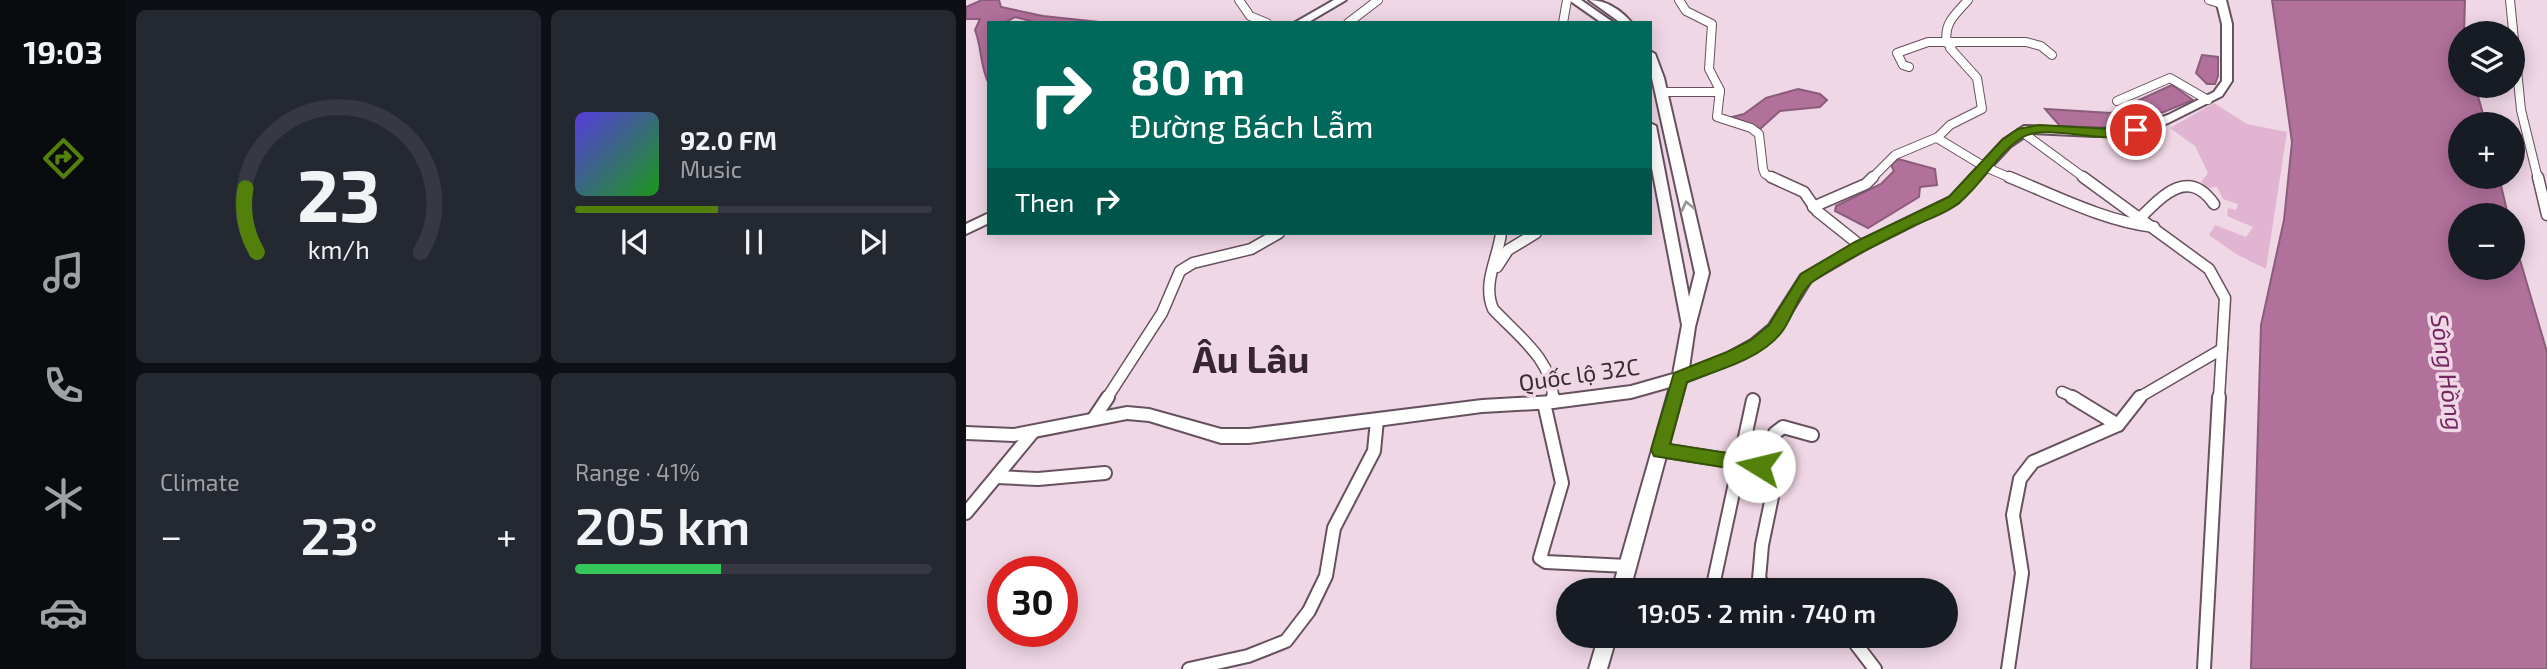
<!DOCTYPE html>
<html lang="en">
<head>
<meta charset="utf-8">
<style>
	body { margin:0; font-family:"Exo 2",sans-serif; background:#242831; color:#f1f3f6; height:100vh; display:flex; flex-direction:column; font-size:26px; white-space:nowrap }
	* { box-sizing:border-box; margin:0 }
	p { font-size:23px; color:#9ea1a6 }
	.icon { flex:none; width:38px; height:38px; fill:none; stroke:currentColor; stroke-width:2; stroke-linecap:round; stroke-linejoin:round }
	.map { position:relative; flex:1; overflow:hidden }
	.side { display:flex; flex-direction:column; gap:10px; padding:10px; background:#0d0f14; width:840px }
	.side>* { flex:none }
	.top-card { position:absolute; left:21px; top:21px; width:665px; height:214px; border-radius:0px; box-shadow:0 4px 18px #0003; background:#00695c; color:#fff; overflow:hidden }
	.fabs { position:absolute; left:1482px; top:21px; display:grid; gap:14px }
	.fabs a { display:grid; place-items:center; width:77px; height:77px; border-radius:50%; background:#171b24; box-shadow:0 4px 18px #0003; font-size:35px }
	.speed { position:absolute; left:21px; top:556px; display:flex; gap:14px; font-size:35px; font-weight:700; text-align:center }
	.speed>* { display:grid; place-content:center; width:91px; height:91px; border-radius:50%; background:#171b24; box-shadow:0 4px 18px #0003; line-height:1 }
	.speed .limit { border:10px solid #d22; background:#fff; color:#111 }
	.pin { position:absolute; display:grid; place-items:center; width:60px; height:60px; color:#fff; margin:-30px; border:4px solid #fff; border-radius:50%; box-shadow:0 2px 7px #0007 }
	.me { position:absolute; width:77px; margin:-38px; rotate:279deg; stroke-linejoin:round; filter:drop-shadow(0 0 5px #0008) }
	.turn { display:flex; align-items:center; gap:24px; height:147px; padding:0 28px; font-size:32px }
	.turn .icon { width:91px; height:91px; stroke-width:2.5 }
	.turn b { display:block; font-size:49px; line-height:60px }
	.then { display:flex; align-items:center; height:66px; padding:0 28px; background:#0003; gap:14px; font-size:26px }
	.big { font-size:52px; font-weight:600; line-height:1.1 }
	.side .widget { flex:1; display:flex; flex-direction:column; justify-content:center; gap:10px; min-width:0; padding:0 24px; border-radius:10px; background:#242831 }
	.side .dial { align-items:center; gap:0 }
	.dial svg { height:182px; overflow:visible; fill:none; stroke:#363941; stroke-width:7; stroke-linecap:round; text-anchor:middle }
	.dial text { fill:#f1f3f6; stroke:none }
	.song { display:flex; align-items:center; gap:21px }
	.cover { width:84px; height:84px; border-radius:10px; background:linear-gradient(135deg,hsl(250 70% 55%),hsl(120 70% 35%)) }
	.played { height:7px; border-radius:4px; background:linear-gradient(90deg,#52800a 40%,#363941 40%) }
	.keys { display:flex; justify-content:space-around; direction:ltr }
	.heat { display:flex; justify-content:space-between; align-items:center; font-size:38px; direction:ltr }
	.charge { height:10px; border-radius:5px; background:linear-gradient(90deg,#34c759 41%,#363941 0) }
	.side .tiles { flex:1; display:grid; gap:10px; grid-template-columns:repeat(2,1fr) }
	.trip { position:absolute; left:590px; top:578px; width:402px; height:70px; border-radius:35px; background:#171b24; box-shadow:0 4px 18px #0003; font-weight:600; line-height:70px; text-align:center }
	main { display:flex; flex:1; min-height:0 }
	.tab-bar { display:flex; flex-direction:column; width:126px; justify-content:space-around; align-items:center; background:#090b0e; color:#9ea1a6 }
	.tab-bar .icon { width:49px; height:49px }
	.tab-bar .selected { color:#52800a }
	.tab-bar b { font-size:32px; color:#f1f3f6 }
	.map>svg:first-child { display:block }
	.green { fill:#e1b5d1 }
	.water { fill:#b1719b; stroke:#8c5c7c; stroke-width:2 }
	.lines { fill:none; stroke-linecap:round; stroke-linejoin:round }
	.minor-far2-casing { stroke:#66515e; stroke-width:10 }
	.minor-far1-casing { stroke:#66515e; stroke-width:13 }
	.minor-casing { stroke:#66515e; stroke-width:16 }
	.major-casing { stroke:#66515e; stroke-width:4 }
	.minor-far2 { stroke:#fff; stroke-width:8 }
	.minor-far1 { stroke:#fff; stroke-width:10 }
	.minor { stroke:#fff; stroke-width:12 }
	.major { fill:#fff; fill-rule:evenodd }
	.oneway { stroke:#9a9698 }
	.route { fill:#52800a; stroke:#355306; stroke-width:2 }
	.labels { text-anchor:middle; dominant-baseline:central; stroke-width:7; stroke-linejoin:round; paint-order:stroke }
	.street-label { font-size:23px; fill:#362c32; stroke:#f0d7e6 }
	.water-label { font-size:24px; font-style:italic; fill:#73275e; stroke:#f0d7e6 }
	.town-label { font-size:37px; font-weight:bold; fill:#382532; stroke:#f0d7e6 }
</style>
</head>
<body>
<main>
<nav class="tab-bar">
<b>19:03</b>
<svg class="icon selected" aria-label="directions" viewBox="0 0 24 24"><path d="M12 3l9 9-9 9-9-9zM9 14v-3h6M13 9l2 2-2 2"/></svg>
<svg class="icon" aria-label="music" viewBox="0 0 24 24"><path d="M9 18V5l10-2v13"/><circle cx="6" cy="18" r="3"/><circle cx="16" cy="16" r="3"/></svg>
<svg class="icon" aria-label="phone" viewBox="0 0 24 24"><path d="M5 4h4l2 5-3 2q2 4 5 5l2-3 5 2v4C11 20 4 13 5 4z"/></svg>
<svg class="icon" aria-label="climate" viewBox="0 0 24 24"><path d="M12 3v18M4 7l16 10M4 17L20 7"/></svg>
<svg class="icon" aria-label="car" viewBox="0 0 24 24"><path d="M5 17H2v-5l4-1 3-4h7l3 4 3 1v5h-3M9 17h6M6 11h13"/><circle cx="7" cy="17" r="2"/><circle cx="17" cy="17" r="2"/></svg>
</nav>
<section class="side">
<div class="tiles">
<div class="widget dial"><svg viewBox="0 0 100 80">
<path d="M14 69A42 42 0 1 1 86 69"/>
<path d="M14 69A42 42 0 0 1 9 41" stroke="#52800a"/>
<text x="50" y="56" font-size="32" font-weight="700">23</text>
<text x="50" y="72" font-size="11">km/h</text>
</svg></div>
<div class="widget">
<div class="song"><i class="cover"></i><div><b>92.0 FM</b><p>Music</p></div></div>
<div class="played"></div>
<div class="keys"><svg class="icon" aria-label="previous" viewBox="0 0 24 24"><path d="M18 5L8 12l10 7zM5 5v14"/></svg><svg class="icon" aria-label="pause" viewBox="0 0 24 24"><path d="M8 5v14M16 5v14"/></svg><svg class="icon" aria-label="next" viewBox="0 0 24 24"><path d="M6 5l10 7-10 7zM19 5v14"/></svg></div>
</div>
<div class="widget"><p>Climate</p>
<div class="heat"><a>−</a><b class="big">23°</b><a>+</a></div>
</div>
<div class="widget"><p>Range · 41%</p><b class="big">205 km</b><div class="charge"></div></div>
</div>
</section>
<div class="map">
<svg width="1581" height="669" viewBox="0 0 1581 669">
	<rect width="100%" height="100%" fill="#f0d7e6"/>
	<!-- green -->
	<path class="green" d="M 1248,103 L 1281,124 L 1321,132 L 1300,269 L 1270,254 L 1243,235 L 1249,225 L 1280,237 L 1287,227 L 1261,216 L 1262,208 L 1270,210 L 1272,204 L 1257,199 L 1251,187 L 1242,188 L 1235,182 L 1242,173 L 1229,146 L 1204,128 Z"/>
	<!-- water -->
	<g class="water">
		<path d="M 16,0 L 33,0 L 35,7 L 77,16 L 143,23 L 72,23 L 49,17 L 38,23 L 23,23 L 23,84 C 14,67 16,48 9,30 L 14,19 L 0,19 L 0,7 Z"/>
		<path d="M 1306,0 L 1499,0 L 1498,33 L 1494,33 L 1494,86 L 1509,86 L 1520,124 L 1494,124 L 1494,177 L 1533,177 L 1542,215 L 1494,215 L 1494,268 L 1547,268 L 1547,236 L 1581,352 L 1581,669 L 1285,669 L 1295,325 L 1318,220 L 1326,142 Z"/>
		<path d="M 1236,55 L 1252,57 L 1252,76 L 1249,84 L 1241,84 L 1230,73 Z"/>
		<path d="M 1206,85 L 1227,100 L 1166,125 L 1132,128 L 1094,126 L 1079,109 L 1145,113 Z"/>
		<path d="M 832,89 L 854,94 L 861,100 L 854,107 L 814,111 L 794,129 L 766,117 L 778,114 L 800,98 Z"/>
		<path d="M 932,159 L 969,169 L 971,185 L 954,187 L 953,197 L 902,228 L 869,211 L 870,206 L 915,184 L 928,171 L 925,165 Z"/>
	</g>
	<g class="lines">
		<defs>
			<g id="minor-far2">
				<path d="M 273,0 L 284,16 L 301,23"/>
				<path d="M 713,0 L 720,11 L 746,24 L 743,69 L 754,90 L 751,117 L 785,128 L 793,134 L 797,169 L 799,174 L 809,179"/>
				<path d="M 1002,0 C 990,14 977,23 981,43 L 987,43 L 984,48 L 1011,78 L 1016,109 L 984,125 L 971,138 L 1019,167 L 1047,179"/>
				<path d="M 1243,0 L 1256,4"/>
				<path d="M 1544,0 L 1555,110 L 1572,179"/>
				<path d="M 382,23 L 412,0"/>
				<path d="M 597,23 L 601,0"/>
				<path d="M 943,67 L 937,65 L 931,53 L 962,42 L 1060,42 L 1075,46 L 1086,55"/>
				<path d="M 696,92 L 754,92"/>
				<path d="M 1151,101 L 1204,78 L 1242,100"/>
				<path d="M 1056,132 L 1120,179"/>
				<path d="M 905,179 L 929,155 L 972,137"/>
			</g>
			<g id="minor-far1">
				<path d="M 805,177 L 838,192 L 851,211 L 895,246"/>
				<path d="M 1043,177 C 1090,196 1138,221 1188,227"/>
				<path d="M 1117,177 L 1243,269 L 1259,298 L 1253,398"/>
				<path d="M 1572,177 L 1581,215"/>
				<path d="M 847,207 L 900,184 L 907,177"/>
				<path d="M 1175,217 C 1198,194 1223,168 1248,204"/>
				<path d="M 535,233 C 532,259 516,283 527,309 C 551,335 587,360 587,398"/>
				<path d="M 531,267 L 542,250 L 570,233"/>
				<path d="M 1096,392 L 1110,398"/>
				<path d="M 141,398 L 196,313 L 214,271 L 227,263 L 285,249 L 313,233"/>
				<path d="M 1172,398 L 1256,349"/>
			</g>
			<g id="minor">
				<path d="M 587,397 L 587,402"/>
				<path d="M 1106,397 L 1152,425"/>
				<path d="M 578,403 L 596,483 L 574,558 L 580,562 L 661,566"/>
				<path d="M 128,418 L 142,397"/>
				<path d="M 694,450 L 812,468"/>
				<path d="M 31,477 L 72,479 L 139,473"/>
				<path d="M 0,513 L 67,432"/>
				<path d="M 746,590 L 787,400"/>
				<path d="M 802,590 L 793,579 L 796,545 L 812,468 L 819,460 L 808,442 L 809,433 L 817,427 L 846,435"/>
				<path d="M 883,635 L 909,669"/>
				<path d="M 223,669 L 282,656 L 320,641 L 343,611 L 360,576 L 368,528 L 408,451 L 411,420"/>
				<path d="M 1042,669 L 1056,573 L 1047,515 L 1054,479 L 1067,462 L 1152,425 L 1174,397"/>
				<path d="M 1238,669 L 1253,397"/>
			</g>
			<g id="major">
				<path d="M 368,0 L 380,0 L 341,23 L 328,23 Z"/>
				<path d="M 603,0 L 615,0 L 648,23 L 636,23 Z"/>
				<path d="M 623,0 C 640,0 655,10 666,23 L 655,23 Z"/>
				<path d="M 1250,0 L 1260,0 L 1266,24 L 1266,81 L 1256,96 L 1202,123 L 1167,135 L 1128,136 L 1064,133 L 1045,146 L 992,203 L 900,249 L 845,281 L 813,333 L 795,348 L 772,361 L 720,382 L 664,590 L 646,590 L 704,387 L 665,398 L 587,408 L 516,412 L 283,443 L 255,443 L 183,421 L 161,419 L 48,441 L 0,439 L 0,427 L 48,429 L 161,407 L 183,409 L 255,429 L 283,429 L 516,400 L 587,396 L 665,386 L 707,374 L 716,325 L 684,158 L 684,123 L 690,126 L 723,297 L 729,273 L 684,69 L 684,51 L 689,54 L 698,78 L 743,273 L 729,327 L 723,368 L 762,353 L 785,340 L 803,325 L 835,275 L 890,243 L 984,197 L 1037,140 L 1058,126 L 1141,129 L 1167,127 L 1202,115 L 1248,92 L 1256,81 L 1256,24 Z"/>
				<path d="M 23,213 L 23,223 L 0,234 L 0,224 Z"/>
				<path d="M 633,635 L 651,635 L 641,669 L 623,669 Z"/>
			</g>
		</defs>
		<!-- minor-far2 casing -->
		<use href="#minor-far2" class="minor-far2-casing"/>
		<!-- minor-far1 casing -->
		<use href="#minor-far1" class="minor-far1-casing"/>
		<!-- minor casing -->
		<use href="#minor" class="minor-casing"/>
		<!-- major casing -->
		<use href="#major" class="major-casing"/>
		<!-- minor-far2 -->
		<use href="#minor-far2" class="minor-far2"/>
		<!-- minor-far1 -->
		<use href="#minor-far1" class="minor-far1"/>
		<!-- minor -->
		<use href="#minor" class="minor"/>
		<!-- major -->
		<use href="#major" class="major"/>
	</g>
	<!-- one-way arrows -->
	<defs><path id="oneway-chevron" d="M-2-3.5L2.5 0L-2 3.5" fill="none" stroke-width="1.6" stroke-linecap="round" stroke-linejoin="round" transform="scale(1.75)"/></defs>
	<use class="oneway" href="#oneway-chevron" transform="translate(721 206) rotate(-103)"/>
	<!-- route -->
	<path class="route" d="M 1073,125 L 1145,129 L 1170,126 L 1177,130 C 1156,150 1083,122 1057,137 C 1031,153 1017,183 994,202 C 982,213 962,219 947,226 C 914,243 880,259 849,280 C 833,290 827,318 815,333 C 793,360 752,370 721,382 L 704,444 L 793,458 L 799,460 L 802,466 L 799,471 L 793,473 L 688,456 L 685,450 L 708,373 L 761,352 L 785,340 L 803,325 L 835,274 L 889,242 L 983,197 L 1036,140 L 1052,129 Z"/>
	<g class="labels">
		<!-- street labels -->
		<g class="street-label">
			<text transform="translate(613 374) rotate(-8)">Quốc lộ 32C</text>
		</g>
		<!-- water labels -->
		<g class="water-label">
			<text transform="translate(1482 372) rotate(82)">Sông Hồng</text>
		</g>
		<!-- town labels -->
		<g class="town-label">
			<text x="285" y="358">Âu Lâu</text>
		</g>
	</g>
</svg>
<div class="fabs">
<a><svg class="icon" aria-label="layers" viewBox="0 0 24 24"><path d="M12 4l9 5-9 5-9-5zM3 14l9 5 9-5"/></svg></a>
<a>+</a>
<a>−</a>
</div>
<div class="speed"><div class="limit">30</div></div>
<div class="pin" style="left:1170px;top:130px;background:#d93025"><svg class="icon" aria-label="arrive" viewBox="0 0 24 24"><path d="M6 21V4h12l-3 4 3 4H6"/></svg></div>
<svg class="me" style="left:793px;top:466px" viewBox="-20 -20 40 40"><circle r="19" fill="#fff"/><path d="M0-13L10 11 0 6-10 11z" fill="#52800a"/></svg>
<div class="trip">19:05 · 2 min · 740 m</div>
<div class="top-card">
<div class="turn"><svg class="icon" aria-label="right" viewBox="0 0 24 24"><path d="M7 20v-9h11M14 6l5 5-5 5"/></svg><div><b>80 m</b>Đường Bách Lẫm</div></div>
<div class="then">Then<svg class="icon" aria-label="right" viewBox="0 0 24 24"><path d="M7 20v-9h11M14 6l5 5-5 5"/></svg></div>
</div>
</div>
</main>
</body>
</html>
